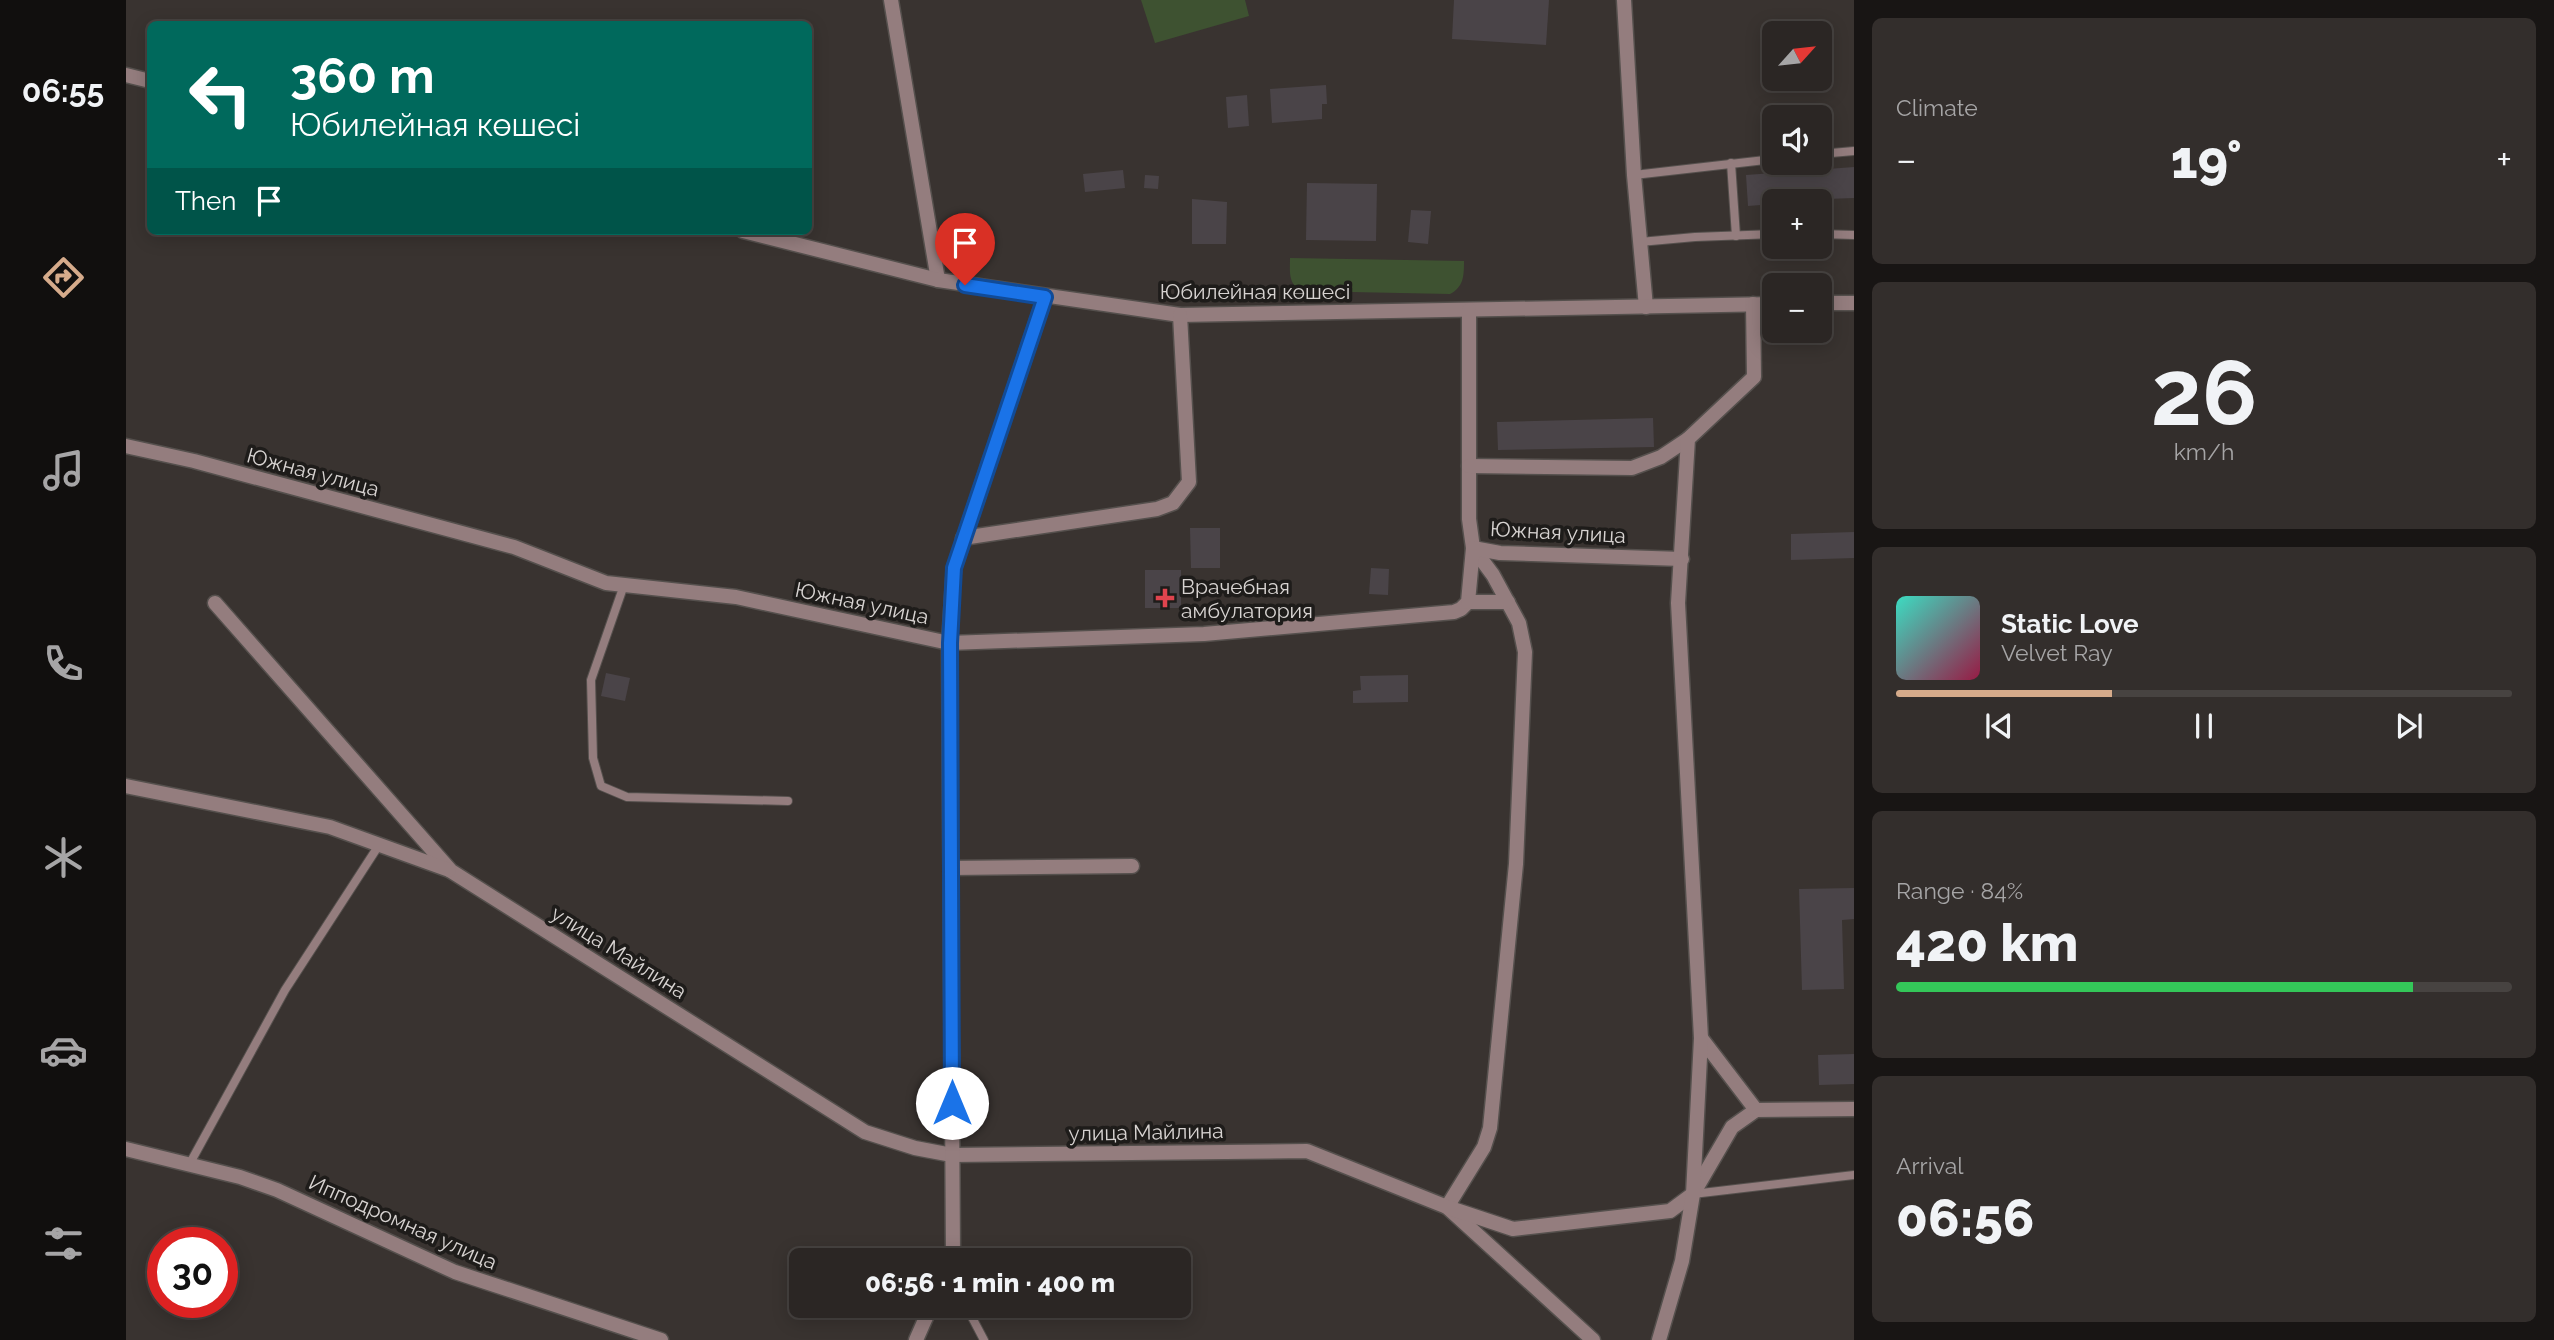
<!DOCTYPE html>
<html lang="en">
<head>
<meta charset="utf-8">
<style>
	body { margin:0; font-family:Raleway,sans-serif; background:#332e2c; color:#f1f3f6; height:100vh; display:flex; flex-direction:column; font-size:26px; white-space:nowrap }
	* { box-sizing:border-box; margin:0 }
	p { font-size:23px; color:#a6a5a6 }
	.icon { flex:none; width:38px; height:38px; fill:none; stroke:currentColor; stroke-width:2; stroke-linecap:round; stroke-linejoin:round }
	.map { position:relative; flex:1; overflow:hidden }
	.side { display:flex; flex-direction:column; gap:18px; padding:18px; background:#181514; width:700px }
	.side>* { flex:none }
	.top-card { position:absolute; left:21px; top:21px; width:665px; height:214px; border-radius:10px; box-shadow:0 4px 18px #0003,0 0 0 2px #474341; background:#00695c; color:#fff; overflow:hidden }
	.needle { width:46px; rotate:63deg }
	.fabs { position:absolute; left:1636px; top:21px; display:grid; gap:14px }
	.fabs a { display:grid; place-items:center; width:70px; height:70px; border-radius:10px; background:#2b2624; box-shadow:0 4px 18px #0003,0 0 0 2px #474341; font-size:35px }
	.speed { position:absolute; left:21px; top:1227px; display:flex; gap:14px; font-size:35px; font-weight:700; text-align:center }
	.speed>* { display:grid; place-content:center; width:91px; height:91px; border-radius:50%; background:#2b2624; box-shadow:0 4px 18px #0003,0 0 0 2px #474341; line-height:1 }
	.speed .limit { border:10px solid #d22; background:#fff; color:#111 }
	.pin { position:absolute; display:grid; place-items:center; width:60px; height:60px; color:#fff; margin:-72px -30px; border-radius:50% 50% 50% 0; rotate:-45deg; box-shadow:0 0 7px #0007 }
	.pin .icon { rotate:45deg }
	.me { position:absolute; width:77px; margin:-38px; rotate:0deg; stroke-linejoin:round; filter:drop-shadow(0 0 5px #0008) }
	.turn { display:flex; align-items:center; gap:24px; height:147px; padding:0 28px; font-size:32px }
	.turn .icon { width:91px; height:91px; stroke-width:2.5 }
	.turn b { display:block; font-size:49px; line-height:60px }
	.then { display:flex; align-items:center; height:66px; padding:0 28px; background:#0003; gap:14px; font-size:26px }
	.big { font-size:52px; font-weight:800; line-height:1.1 }
	.side .card { flex:1; display:flex; flex-direction:column; justify-content:center; gap:10px; min-width:0; padding:0 24px; border-radius:10px; background:#332e2c }
	.side .dial { align-items:center; gap:0 }
	.dial b { font-size:91px; line-height:1 }
	.song { display:flex; align-items:center; gap:21px }
	.cover { width:84px; height:84px; border-radius:10px; background:linear-gradient(135deg,hsl(170 70% 55%),hsl(340 70% 35%)) }
	.played { height:7px; border-radius:4px; background:linear-gradient(90deg,#d6ab8b 35%,#474341 35%) }
	.keys { display:flex; justify-content:space-around; direction:ltr }
	.heat { display:flex; justify-content:space-between; align-items:center; font-size:38px; direction:ltr }
	.charge { height:10px; border-radius:5px; background:linear-gradient(90deg,#34c759 84%,#474341 0) }
	.trip { position:absolute; left:663px; top:1248px; width:402px; height:70px; border-radius:10px; background:#2b2624; box-shadow:0 4px 18px #0003,0 0 0 2px #474341; font-weight:800; line-height:70px; text-align:center }
	main { display:flex; flex:1; min-height:0 }
	.menu { display:flex; flex-direction:column; width:126px; justify-content:space-around; align-items:center; background:#110f0e; color:#a6a5a6 }
	.menu .icon { width:49px; height:49px }
	.menu .active { color:#d6ab8b }
	.menu b { font-size:32px; color:#f1f3f6 }
	.map>svg:first-child { display:block }
	.green { fill:#3e5231 }
	.building { fill:#4a4448 }
	.lines { fill:none; stroke-linecap:round; stroke-linejoin:round }
	.service-casing { stroke:#55504d; stroke-width:10 }
	.minor-casing { stroke:#55504d; stroke-width:17 }
	.service { stroke:#947d7e; stroke-width:8 }
	.minor { stroke:#947d7e; stroke-width:14 }
	.route-casing { stroke:#114b97; stroke-width:18 }
	.route { stroke:#1a73e8; stroke-width:12 }
	.health-dot { fill:#e0444e; stroke:#1e1c1a; stroke-width:2.5 }
	.labels { text-anchor:middle; dominant-baseline:central; stroke-width:7; stroke-linejoin:round; paint-order:stroke }
	.street-label { font-size:21px; fill:#d7d3d1; stroke:#1e1c1a }
	.poi-label { font-size:21px; fill:#d7d3d1; stroke:#1e1c1a; text-anchor:start }
</style>
</head>
<body>
<main>
<nav class="menu">
<b>06:55</b>
<svg class="icon active" aria-label="directions" viewBox="0 0 24 24"><path d="M12 3l9 9-9 9-9-9zM9 14v-3h6M13 9l2 2-2 2"/></svg>
<svg class="icon" aria-label="music" viewBox="0 0 24 24"><path d="M9 18V5l10-2v13"/><circle cx="6" cy="18" r="3"/><circle cx="16" cy="16" r="3"/></svg>
<svg class="icon" aria-label="phone" viewBox="0 0 24 24"><path d="M5 4h4l2 5-3 2q2 4 5 5l2-3 5 2v4C11 20 4 13 5 4z"/></svg>
<svg class="icon" aria-label="climate" viewBox="0 0 24 24"><path d="M12 3v18M4 7l16 10M4 17L20 7"/></svg>
<svg class="icon" aria-label="car" viewBox="0 0 24 24"><path d="M5 17H2v-5l4-1 3-4h7l3 4 3 1v5h-3M9 17h6M6 11h13"/><circle cx="7" cy="17" r="2"/><circle cx="17" cy="17" r="2"/></svg>
<svg class="icon" aria-label="filters" viewBox="0 0 24 24"><path d="M4 7h16M4 17h16"/><circle cx="9" cy="7" r="2"/><circle cx="15" cy="17" r="2"/></svg>
</nav>
<div class="map">
<svg width="1728" height="1340" viewBox="0 0 1728 1340">
	<rect width="100%" height="100%" fill="#393330"/>
	<!-- green -->
	<g class="green">
		<path d="M 1015,0 L 1119,0 L 1123,16 L 1029,43 Z"/>
		<path d="M 1164,258 L 1338,261 C 1338,275 1338,287 1324,294 L 1176,291 C 1162,284 1164,273 1164,258 Z"/>
	</g>
	<!-- building -->
	<g class="building">
		<path d="M 1328,0 L 1423,0 L 1420,45 L 1326,39 Z"/>
		<path d="M 1200,85 L 1201,104 L 1196,104 L 1196,119 L 1146,123 L 1144,89 Z"/>
		<path d="M 1121,95 L 1123,126 L 1102,128 L 1100,97 Z"/>
		<path d="M 1728,167 L 1728,198 L 1648,201 L 1648,204 L 1622,206 L 1620,175 Z"/>
		<path d="M 997,170 L 999,188 L 959,192 L 957,174 Z"/>
		<path d="M 1019,175 L 1033,176 L 1032,189 L 1018,188 Z"/>
		<path d="M 1181,183 L 1251,184 L 1250,241 L 1180,240 Z"/>
		<path d="M 1066,199 L 1101,202 L 1100,244 L 1066,244 Z"/>
		<path d="M 1285,210 L 1305,211 L 1302,244 L 1282,242 Z"/>
		<path d="M 1527,418 L 1528,447 L 1372,450 L 1371,422 Z"/>
		<path d="M 1064,528 L 1094,528 L 1094,568 L 1065,568 Z"/>
		<path d="M 1728,532 L 1728,558 L 1665,560 L 1665,534 Z"/>
		<path d="M 1245,568 L 1263,569 L 1262,595 L 1243,594 Z"/>
		<rect x="1019" y="570" width="36" height="38"/>
		<path d="M 480,673 L 504,678 L 499,701 L 475,696 Z"/>
		<path d="M 1282,675 L 1282,702 L 1227,703 L 1227,691 L 1235,690 L 1234,676 Z"/>
		<path d="M 1728,888 L 1728,919 L 1716,920 L 1718,989 L 1676,990 L 1673,889 Z"/>
		<path d="M 1728,1054 L 1728,1084 L 1693,1085 L 1692,1055 Z"/>
	</g>
	<g class="lines">
		<defs>
			<g id="service">
				<path d="M 1694,154 L 1728,151"/>
				<path d="M 1605,163 L 1610,236"/>
				<path d="M 1508,175 L 1648,159"/>
				<path d="M 1694,234 L 1728,235"/>
				<path d="M 1514,242 L 1569,237 L 1648,234"/>
				<path d="M 498,585 L 465,680 L 467,758 L 475,786 L 501,797 L 662,801"/>
				<path d="M 63,1165 L 159,990 L 253,845"/>
				<path d="M 1567,1194 L 1728,1175"/>
				<path d="M 840,1306 L 858,1340"/>
			</g>
			<g id="minor">
				<path d="M 765,0 L 812,280"/>
				<path d="M 1498,0 L 1508,175 L 1520,307"/>
				<path d="M 0,75 L 24,81"/>
				<path d="M 617,231 L 812,280 L 1054,315 L 1648,304"/>
				<path d="M 1694,303 L 1728,303"/>
				<path d="M 1343,310 L 1343,519 L 1347,548 L 1367,575 L 1393,623 L 1399,652 L 1390,864 L 1364,1128 L 1358,1147 L 1321,1207 L 1467,1340"/>
				<path d="M 0,446 L 68,461 L 388,547 L 480,583 L 610,597 L 823,643 L 1078,634 L 1328,612 L 1335,609 L 1342,602 L 1347,548 L 1374,553 L 1556,559"/>
				<path d="M 1343,466 L 1506,468 L 1535,457 L 1562,439"/>
				<path d="M 837,538 L 1031,509 L 1047,503 L 1063,482 L 1054,315"/>
				<path d="M 1342,602 L 1382,602"/>
				<path d="M 89,603 L 325,871 L 739,1132 L 789,1148 L 826,1155 L 1181,1151 L 1321,1207 L 1387,1229 L 1544,1211 L 1567,1194 L 1606,1127 L 1630,1110 L 1728,1109"/>
				<path d="M 0,786 L 204,827 L 323,870"/>
				<path d="M 825,868 L 1006,866"/>
				<path d="M 1575,1038 L 1630,1110"/>
				<path d="M 0,1149 L 114,1177 L 151,1190 L 329,1272 L 535,1340"/>
				<path d="M 824,1260 L 827,1253 L 823,643 L 828,568 L 919,297"/>
				<path d="M 790,1340 L 805,1306"/>
				<path d="M 1533,1340 L 1556,1261 L 1567,1194 L 1575,1038 L 1552,603 L 1562,439 L 1628,377 L 1627,304"/>
			</g>
		</defs>
		<!-- service casing -->
		<use href="#service" class="service-casing"/>
		<!-- minor casing -->
		<use href="#minor" class="minor-casing"/>
		<!-- service -->
		<use href="#service" class="service"/>
		<!-- minor -->
		<use href="#minor" class="minor"/>
	</g>
	<g class="lines">
		<defs>
			<path id="route" d="M 826,1103 L 824,643 L 828,568 L 919,297 L 839,285"/>
		</defs>
		<!-- route casing -->
		<use href="#route" class="route-casing"/>
		<!-- route -->
		<use href="#route" class="route"/>
	</g>
	<!-- markers -->
	<path class="health-dot" d="M1035.5 587.5h7v7h7v7h-7v7h-7v-7h-7v-7h7z"/>
	<g class="labels">
		<!-- street labels -->
		<g class="street-label">
			<text x="1129" y="291">Юбилейная көшесі</text>
			<text transform="translate(187 472) rotate(15)">Южная улица</text>
			<text transform="translate(1432 532) rotate(3)">Южная улица</text>
			<text transform="translate(736 603) rotate(12)">Южная улица</text>
			<text transform="translate(493 952) rotate(32)">улица Майлина</text>
			<text transform="translate(1020 1132) rotate(-1)">улица Майлина</text>
			<text transform="translate(277 1222) rotate(24)">Ипподромная улица</text>
		</g>
		<!-- poi labels -->
		<g class="poi-label">
			<text x="1055" y="586">Врачебная<tspan x="1055" dy="24">амбулатория</tspan></text>
		</g>
	</g>
</svg>
<div class="fabs">
<a><svg class="needle" viewBox="-14 -14 28 28"><path d="M0-13l5 13h-10z" fill="#e53935"/><path d="M0 13l5-13h-10z" fill="#a6a5a6"/></svg></a>
<a><svg class="icon" aria-label="sound" viewBox="0 0 24 24"><path d="M4 9h4l5-4v14l-5-4H4zM17 9q2 3 0 6"/></svg></a>
<a>+</a>
<a>−</a>
</div>
<div class="speed"><div class="limit">30</div></div>
<div class="pin" style="left:839px;top:285px;background:#d93025"><svg class="icon" aria-label="arrive" viewBox="0 0 24 24"><path d="M6 21V4h12l-3 4 3 4H6"/></svg></div>
<svg class="me" style="left:826px;top:1103px" viewBox="-20 -20 40 40"><circle r="19" fill="#fff"/><path d="M0-13L10 11 0 6-10 11z" fill="#1a73e8"/></svg>
<div class="trip">06:56 · 1 min · 400 m</div>
<div class="top-card">
<div class="turn"><svg class="icon" aria-label="left" viewBox="0 0 24 24"><path d="M17 20v-9H6M10 6l-5 5 5 5"/></svg><div><b>360 m</b>Юбилейная көшесі</div></div>
<div class="then">Then<svg class="icon" aria-label="arrive" viewBox="0 0 24 24"><path d="M6 21V4h12l-3 4 3 4H6"/></svg></div>
</div>
</div>
<section class="side">
<div class="card"><p>Climate</p>
<div class="heat"><a>−</a><b class="big">19°</b><a>+</a></div>
</div>
<div class="card dial"><b>26</b><p>km/h</p></div>
<div class="card">
<div class="song"><i class="cover"></i><div><b>Static Love</b><p>Velvet Ray</p></div></div>
<div class="played"></div>
<div class="keys"><svg class="icon" aria-label="previous" viewBox="0 0 24 24"><path d="M18 5L8 12l10 7zM5 5v14"/></svg><svg class="icon" aria-label="pause" viewBox="0 0 24 24"><path d="M8 5v14M16 5v14"/></svg><svg class="icon" aria-label="next" viewBox="0 0 24 24"><path d="M6 5l10 7-10 7zM19 5v14"/></svg></div>
</div>
<div class="card"><p>Range · 84%</p><b class="big">420 km</b><div class="charge"></div></div>
<div class="card"><p>Arrival</p><b class="big">06:56</b></div>
</section>
</main>
</body>
</html>
